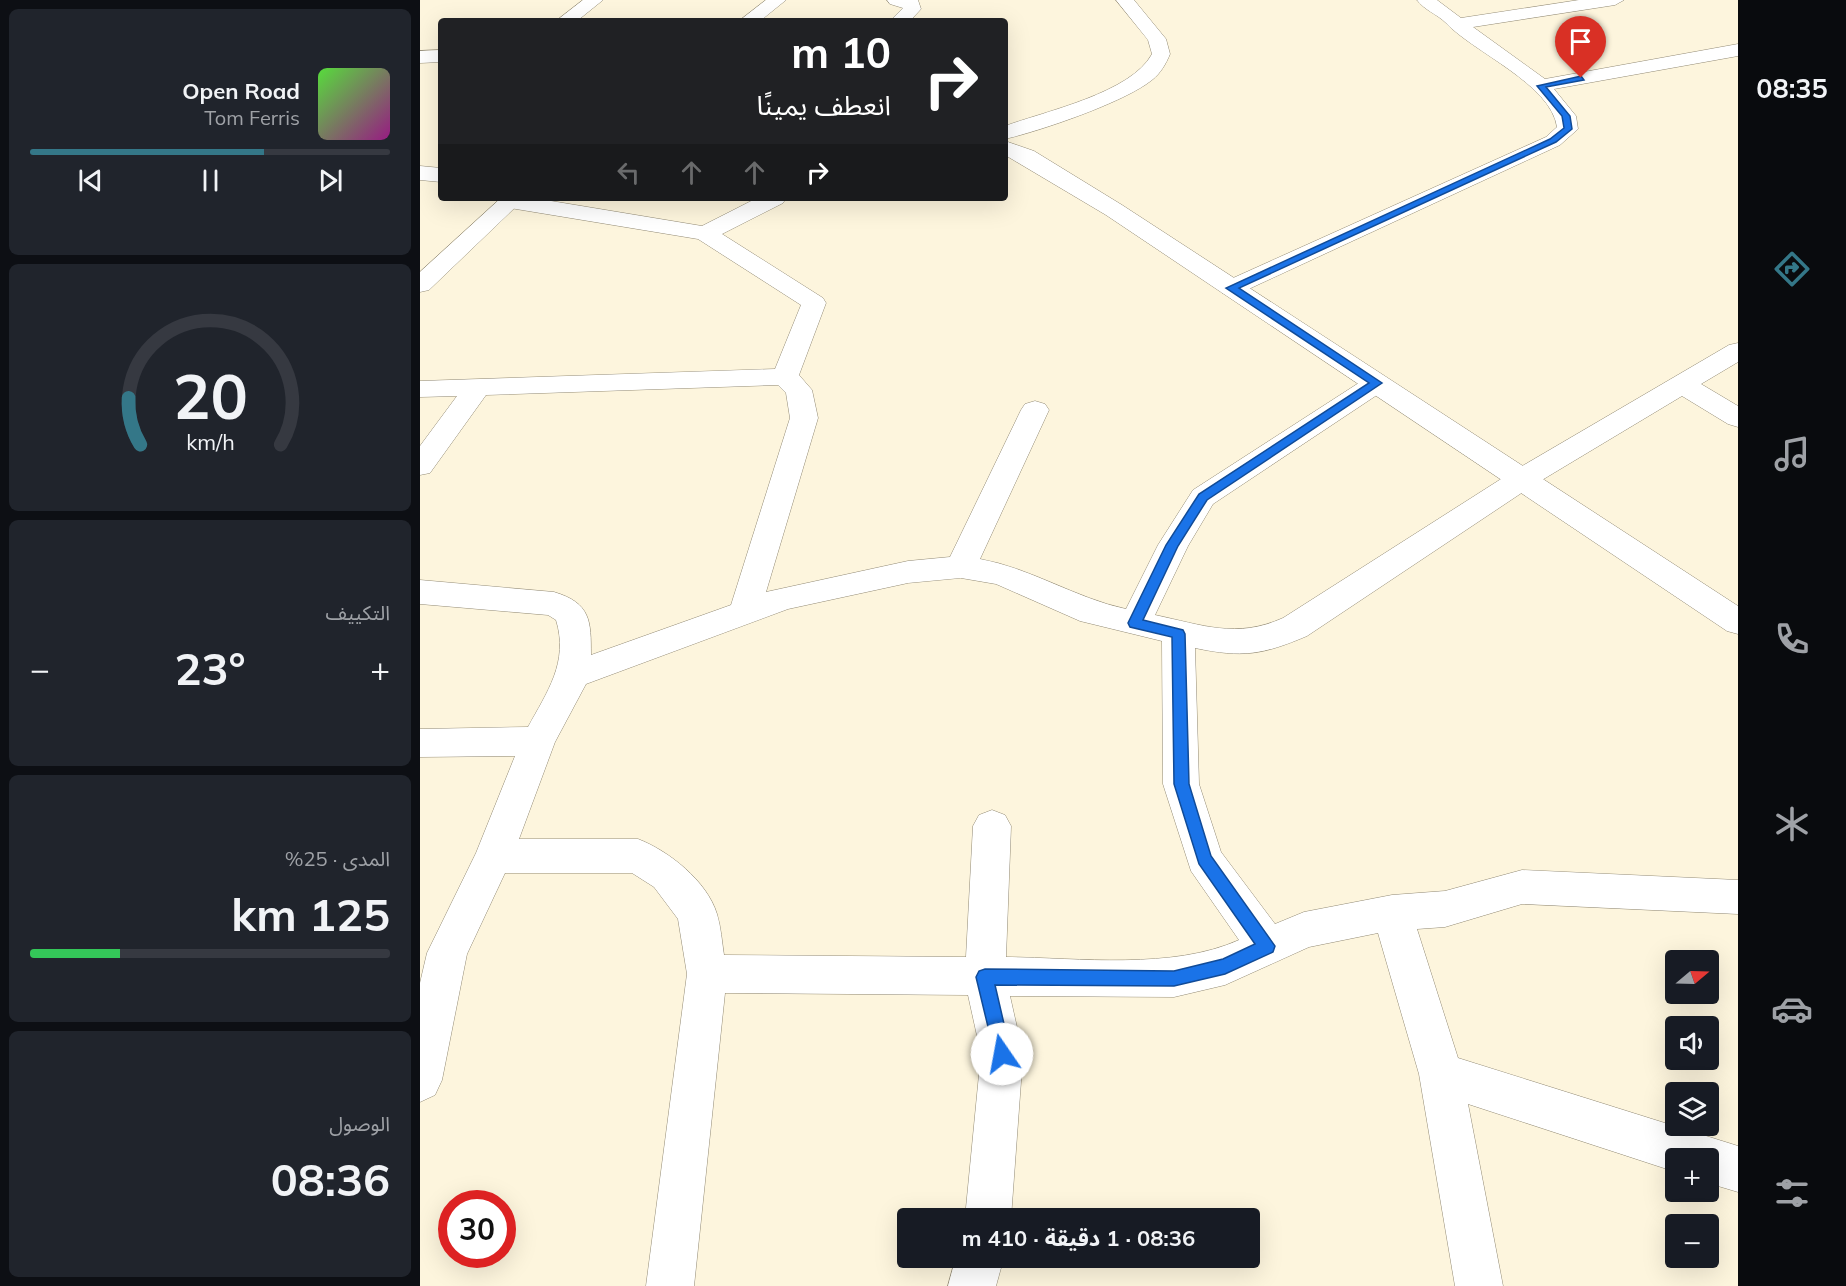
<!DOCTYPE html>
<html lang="ar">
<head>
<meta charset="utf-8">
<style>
	body { margin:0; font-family:Mulish,"Noto Sans Arabic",sans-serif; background:#20242c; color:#f1f3f6; direction:rtl; height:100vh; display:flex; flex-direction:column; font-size:22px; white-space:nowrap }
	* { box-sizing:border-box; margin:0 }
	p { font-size:20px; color:#9ea1a6 }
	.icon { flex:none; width:33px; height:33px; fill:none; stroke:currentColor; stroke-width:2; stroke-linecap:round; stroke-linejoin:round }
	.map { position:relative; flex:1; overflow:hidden; direction:ltr }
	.sheet { display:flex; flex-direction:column; gap:9px; padding:9px; background:#0d0f14; width:420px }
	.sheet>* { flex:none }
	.banner { position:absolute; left:18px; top:18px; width:570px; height:183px; border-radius:6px; box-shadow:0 6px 24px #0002; direction:rtl; background:#202124; color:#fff; overflow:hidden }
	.needle { width:39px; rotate:71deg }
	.fabs { position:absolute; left:1245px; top:950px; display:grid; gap:12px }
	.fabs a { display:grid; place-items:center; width:54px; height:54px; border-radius:6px; background:#171b24; box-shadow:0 6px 24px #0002; font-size:30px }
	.speed { position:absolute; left:18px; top:1190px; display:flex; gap:12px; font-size:30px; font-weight:700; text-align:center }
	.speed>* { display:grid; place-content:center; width:78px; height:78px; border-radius:50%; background:#171b24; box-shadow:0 6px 24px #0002; line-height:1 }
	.speed .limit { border:9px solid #d22; background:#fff; color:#111 }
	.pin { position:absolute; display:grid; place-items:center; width:51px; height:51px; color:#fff; margin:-62px -26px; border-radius:50% 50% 50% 0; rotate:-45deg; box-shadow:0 0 6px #0007 }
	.pin .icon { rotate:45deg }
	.me { position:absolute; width:66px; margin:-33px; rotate:348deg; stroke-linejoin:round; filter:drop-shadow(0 0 4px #0008) }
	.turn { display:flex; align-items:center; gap:21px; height:126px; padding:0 18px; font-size:27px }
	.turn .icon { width:78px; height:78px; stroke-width:2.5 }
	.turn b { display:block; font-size:42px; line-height:51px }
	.lanes { display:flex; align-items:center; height:57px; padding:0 18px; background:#0003; justify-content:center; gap:30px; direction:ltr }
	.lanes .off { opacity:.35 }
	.big { font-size:45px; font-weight:700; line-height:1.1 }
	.sheet .card { flex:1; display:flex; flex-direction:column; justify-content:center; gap:9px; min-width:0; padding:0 21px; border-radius:9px; background:#20242c }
	.sheet .dial { align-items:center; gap:0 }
	.dial svg { height:156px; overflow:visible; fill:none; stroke:#363941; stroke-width:7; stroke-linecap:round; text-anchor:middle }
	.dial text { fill:#f1f3f6; stroke:none }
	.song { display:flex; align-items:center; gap:18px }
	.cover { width:72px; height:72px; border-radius:9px; background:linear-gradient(135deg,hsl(110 70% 55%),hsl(310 70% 35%)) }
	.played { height:6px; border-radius:3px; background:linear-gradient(90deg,#347788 65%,#363941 65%) }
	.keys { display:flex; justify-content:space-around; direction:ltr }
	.heat { display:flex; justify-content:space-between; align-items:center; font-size:33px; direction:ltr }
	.charge { height:9px; border-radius:4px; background:linear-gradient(90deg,#34c759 25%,#363941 0) }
	.trip { position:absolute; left:477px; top:1208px; width:363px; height:60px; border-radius:6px; background:#171b24; box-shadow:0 6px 24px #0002; font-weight:700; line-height:60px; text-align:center; direction:rtl }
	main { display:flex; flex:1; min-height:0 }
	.tabs { display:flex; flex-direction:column; width:108px; justify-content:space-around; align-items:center; background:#090b0e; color:#9ea1a6 }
	.tabs .icon { width:42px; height:42px }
	.tabs .selected { color:#347788 }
	.tabs b { font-size:27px; color:#f1f3f6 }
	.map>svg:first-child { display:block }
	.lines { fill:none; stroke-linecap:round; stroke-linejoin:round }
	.street-casing { stroke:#928a75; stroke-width:1 }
	.secondary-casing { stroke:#928a75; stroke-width:1 }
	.street { fill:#fff; fill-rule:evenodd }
	.secondary { fill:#fff; fill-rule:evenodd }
	.route { fill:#1a73e8; stroke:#114b97; stroke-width:1.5 }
</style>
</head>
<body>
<main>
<nav class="tabs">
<b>08:35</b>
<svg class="icon selected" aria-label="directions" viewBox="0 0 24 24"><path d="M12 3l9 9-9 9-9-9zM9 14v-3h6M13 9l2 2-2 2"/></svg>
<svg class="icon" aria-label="music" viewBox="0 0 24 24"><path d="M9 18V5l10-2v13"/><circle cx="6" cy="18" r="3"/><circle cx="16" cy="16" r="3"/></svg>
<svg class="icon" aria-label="phone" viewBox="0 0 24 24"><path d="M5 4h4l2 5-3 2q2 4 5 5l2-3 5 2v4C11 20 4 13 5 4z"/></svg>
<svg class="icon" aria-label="climate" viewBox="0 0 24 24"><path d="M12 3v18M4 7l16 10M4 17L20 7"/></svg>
<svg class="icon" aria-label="car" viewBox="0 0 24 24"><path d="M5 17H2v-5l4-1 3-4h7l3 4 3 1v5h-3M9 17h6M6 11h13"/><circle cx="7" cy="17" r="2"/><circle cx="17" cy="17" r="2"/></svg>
<svg class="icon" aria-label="filters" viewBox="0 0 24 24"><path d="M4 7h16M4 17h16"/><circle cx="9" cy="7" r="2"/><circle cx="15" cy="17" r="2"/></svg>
</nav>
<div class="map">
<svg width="1318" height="1286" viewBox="0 0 1318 1286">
	<rect width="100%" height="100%" fill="#fdf5dd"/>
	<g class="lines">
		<defs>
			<g id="street">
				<path d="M 163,0 L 183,0 L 157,21 L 136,21 Z"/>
				<path d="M 346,0 L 366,0 L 340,21 L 319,21 Z"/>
				<path d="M 467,0 L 498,0 L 501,9 L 490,21 L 470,21 L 483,8 L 470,4 Z"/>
				<path d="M 997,0 L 1017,0 L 1041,18 L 1159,0 L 1204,0 L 1195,5 L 1053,27 L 1125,79 L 1318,44 L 1318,56 L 1134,89 L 1156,116 L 1158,129 L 1140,145 L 820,293 L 811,295 L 802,293 L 799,288 L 802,283 L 1126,137 L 1137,127 C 1131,84 1053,52 1026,23 C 1017,14 1004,10 997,0 Z"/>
				<path d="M 21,50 L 21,62 L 0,63 L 0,51 Z"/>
				<path d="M 0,166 L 21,168 L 21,182 L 0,180 Z"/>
				<path d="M 81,198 L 113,198 L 282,226 L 337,198 L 366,198 L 363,203 L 302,234 L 403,298 L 406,303 L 379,375 L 392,390 L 398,418 L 346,592 L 488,561 L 530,557 L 601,410 L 605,404 L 615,401 L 625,404 L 629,410 L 560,559 C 611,568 655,598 706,609 L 738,545 L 773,490 L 948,377 L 957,375 L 966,377 L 970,383 L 966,389 L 793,504 L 768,546 L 735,615 C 783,625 816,639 863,618 L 1092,472 L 1309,345 L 1318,343 L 1318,362 L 1281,384 L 1318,406 L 1318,427 L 1308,424 L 1262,396 L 1112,486 L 887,636 C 842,655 823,658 775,648 L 779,784 L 801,852 L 855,924 L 884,912 L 972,895 L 1025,891 L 1102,870 L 1318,880 L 1318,914 L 1102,904 L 1025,927 L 997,929 L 1038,1058 L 1318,1146 L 1318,1192 L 1288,1183 L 1288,1158 L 1256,1158 L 1256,1172 L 1048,1104 L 1083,1286 L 1035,1286 L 999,1074 L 958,933 L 889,947 L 805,985 L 754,997 L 590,996 L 603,1054 L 591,1218 L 545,1218 L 561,1054 L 548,995 L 305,993 L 274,1286 L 226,1286 L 267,974 L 258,919 L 234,887 L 212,873 L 85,873 L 47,954 L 22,1080 L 15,1095 L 0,1102 L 0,983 L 7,953 L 56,853 L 95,756 L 0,757 L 0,729 L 108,727 C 127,692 149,662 136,620 L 128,615 L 0,604 L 0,580 L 134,592 C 171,603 171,621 171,655 L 311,605 L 370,418 L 366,393 L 358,385 L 66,395 L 10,473 L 0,475 L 0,446 L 37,396 L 0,397 L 0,381 L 355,369 L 381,305 L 278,239 L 90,208 L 82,206 L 79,201 ZM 541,578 L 576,584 L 660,621 L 742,641 L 743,784 L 771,871 L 819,940 C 752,970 660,958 586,957 L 591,826 L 585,815 L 572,810 L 559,815 L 553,826 L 546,957 L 304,955 C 302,942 301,927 297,914 C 287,881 249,851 218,839 L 99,839 L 135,742 L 166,684 L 368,609 L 488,583 Z"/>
				<path d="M 536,1257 L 584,1257 L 576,1286 L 528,1286 Z"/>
			</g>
			<g id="secondary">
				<path d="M 696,0 L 714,0 L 746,39 L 750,54 C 746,64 740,74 732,80 C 705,102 620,131 585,139 L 585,126 C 626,111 711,93 732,54 L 728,40 Z"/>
				<path d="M 585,141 L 614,151 L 702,205 L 1318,606 L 1318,634 L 1307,631 L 686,215 L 585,155 Z"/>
				<path d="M 81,198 L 105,198 L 9,290 L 0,292 L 0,272 Z"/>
			</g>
		</defs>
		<!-- street casing -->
		<use href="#street" class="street-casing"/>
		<!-- secondary casing -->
		<use href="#secondary" class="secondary-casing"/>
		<!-- street -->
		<use href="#street" class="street"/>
		<!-- secondary -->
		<use href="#secondary" class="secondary"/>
	</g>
	<!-- route -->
	<path class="route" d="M 1161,76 L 1164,80 L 1126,87 L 1150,116 L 1152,129 L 1136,142 L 819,288 L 962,383 L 787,500 L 758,546 L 723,620 L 763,630 L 765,634 L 769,784 L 791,856 L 855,946 L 853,952 L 805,974 L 754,986 L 575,985 L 591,1054 L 588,1060 L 582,1063 L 576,1060 L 556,977 L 559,971 L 565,969 L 754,971 L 803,959 L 835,944 L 779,864 L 754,784 L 752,637 L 710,627 L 708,623 L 746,545 L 779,494 L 949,383 L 806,288 L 1130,139 L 1144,128 L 1142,116 L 1117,86 Z"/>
</svg>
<div class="fabs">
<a><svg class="needle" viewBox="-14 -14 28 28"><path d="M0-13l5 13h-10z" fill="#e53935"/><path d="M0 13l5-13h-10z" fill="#9ea1a6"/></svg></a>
<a><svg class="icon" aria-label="sound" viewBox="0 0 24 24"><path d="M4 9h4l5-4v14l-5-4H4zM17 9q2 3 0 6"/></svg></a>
<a><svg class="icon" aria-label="layers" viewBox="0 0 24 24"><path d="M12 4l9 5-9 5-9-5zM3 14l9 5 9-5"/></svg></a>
<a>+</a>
<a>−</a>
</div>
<div class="speed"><div class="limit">30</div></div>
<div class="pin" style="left:1161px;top:78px;background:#d93025"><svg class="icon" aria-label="arrive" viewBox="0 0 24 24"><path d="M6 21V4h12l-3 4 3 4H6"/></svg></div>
<svg class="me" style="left:582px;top:1054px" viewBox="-20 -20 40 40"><circle r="19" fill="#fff"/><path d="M0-13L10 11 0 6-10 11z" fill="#1a73e8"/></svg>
<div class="trip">08:36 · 1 دقيقة · 410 m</div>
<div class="banner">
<div class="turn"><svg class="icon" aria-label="right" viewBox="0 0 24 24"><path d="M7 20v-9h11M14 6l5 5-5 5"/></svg><div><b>10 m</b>انعطف يمينًا</div></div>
<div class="lanes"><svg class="icon off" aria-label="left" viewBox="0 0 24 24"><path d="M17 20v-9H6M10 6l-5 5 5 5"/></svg><svg class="icon off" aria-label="ahead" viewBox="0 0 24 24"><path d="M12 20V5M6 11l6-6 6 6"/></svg><svg class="icon off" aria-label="ahead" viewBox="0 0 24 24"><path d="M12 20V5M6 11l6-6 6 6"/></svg><svg class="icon" aria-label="right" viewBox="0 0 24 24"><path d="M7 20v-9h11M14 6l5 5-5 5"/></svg></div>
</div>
</div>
<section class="sheet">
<div class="card">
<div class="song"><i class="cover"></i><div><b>Open Road</b><p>Tom Ferris</p></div></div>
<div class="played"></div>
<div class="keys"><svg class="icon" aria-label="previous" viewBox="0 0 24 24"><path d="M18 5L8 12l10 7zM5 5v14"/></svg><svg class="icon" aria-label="pause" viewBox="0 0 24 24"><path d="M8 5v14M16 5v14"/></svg><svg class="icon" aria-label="next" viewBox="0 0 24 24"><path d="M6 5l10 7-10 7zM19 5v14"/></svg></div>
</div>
<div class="card dial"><svg viewBox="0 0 100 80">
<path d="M14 69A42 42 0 1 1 86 69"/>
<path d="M14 69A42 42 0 0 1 8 45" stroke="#347788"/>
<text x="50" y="56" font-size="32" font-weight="700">20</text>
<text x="50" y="72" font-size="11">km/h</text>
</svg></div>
<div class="card"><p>التكييف</p>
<div class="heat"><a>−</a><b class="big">23°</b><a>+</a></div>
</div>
<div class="card"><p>المدى · 25%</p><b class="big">125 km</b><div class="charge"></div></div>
<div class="card"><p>الوصول</p><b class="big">08:36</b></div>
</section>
</main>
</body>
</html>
